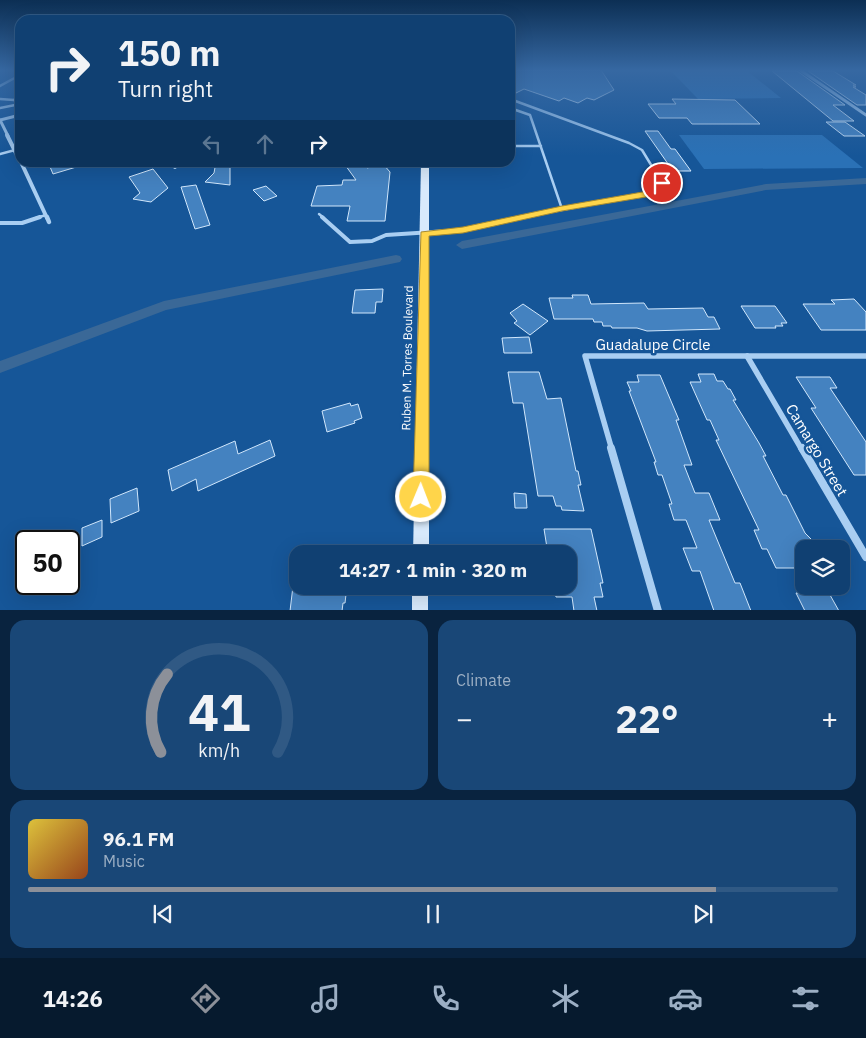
<!DOCTYPE html>
<html lang="en">
<head>
<meta charset="utf-8">
<style>
	body { margin:0; font-family:"IBM Plex Sans",sans-serif; background:#194777; color:#f1f3f6; height:100vh; display:flex; flex-direction:column; font-size:19px; white-space:nowrap }
	* { box-sizing:border-box; margin:0 }
	p { font-size:16px; color:#9cafc4 }
	.icon { flex:none; width:28px; height:28px; fill:none; stroke:currentColor; stroke-width:2; stroke-linecap:round; stroke-linejoin:round }
	.map { position:relative; height:610px; overflow:hidden }
	.drawer { display:flex; flex-direction:column; gap:10px; padding:10px; background:#09233f; flex:1 }
	.drawer>* { flex:none }
	.guide { position:absolute; left:15px; top:15px; width:500px; height:152px; border-radius:15px; box-shadow:0 5px 20px #0002,0 0 0 1px #305984; background:#104072; color:#f1f3f6; overflow:hidden }
	.fabs { position:absolute; left:795px; top:540px; display:grid; gap:10px }
	.fabs a { display:grid; place-items:center; width:55px; height:55px; border-radius:10px; background:#104072; box-shadow:0 5px 20px #0002,0 0 0 1px #305984; font-size:25px }
	.speed { position:absolute; left:15px; top:530px; display:flex; gap:10px; font-size:25px; font-weight:700; text-align:center }
	.speed>* { display:grid; place-content:center; width:65px; height:65px; border-radius:50%; background:#104072; box-shadow:0 5px 20px #0002,0 0 0 1px #305984; line-height:1 }
	.speed .limit { border:2px solid #111; border-radius:8px; background:#fff; color:#111 }
	.pin { position:absolute; display:grid; place-items:center; width:42px; height:42px; color:#fff; margin:-21px; border:2px solid #fff; border-radius:50%; box-shadow:0 1px 5px #0007 }
	.me { position:absolute; width:55px; margin:-28px; rotate:1deg; stroke-linejoin:round; filter:drop-shadow(0 0 4px #0008) }
	.turn { display:flex; align-items:center; gap:18px; height:105px; padding:0 20px; font-size:22px }
	.turn .icon { width:65px; height:65px; stroke-width:2.5 }
	.turn b { display:block; font-size:35px; line-height:42px }
	.lanes { display:flex; align-items:center; height:48px; padding:0 20px; background:#0003; justify-content:center; gap:25px; direction:ltr }
	.lanes .off { opacity:.35 }
	.big { font-size:38px; font-weight:800; line-height:1.1 }
	.drawer .card { flex:1; display:flex; flex-direction:column; justify-content:center; gap:8px; min-width:0; padding:0 18px; border-radius:15px; background:#194777 }
	.drawer .dial { align-items:center; gap:0 }
	.dial svg { height:130px; overflow:visible; fill:none; stroke:#305984; stroke-width:7; stroke-linecap:round; text-anchor:middle }
	.dial text { fill:#f1f3f6; stroke:none }
	.song { display:flex; align-items:center; gap:15px }
	.cover { width:60px; height:60px; border-radius:8px; background:linear-gradient(135deg,hsl(50 70% 55%),hsl(20 70% 35%)) }
	.played { height:5px; border-radius:2px; background:linear-gradient(90deg,#8c9099 85%,#305984 85%) }
	.keys { display:flex; justify-content:space-around; direction:ltr }
	.heat { display:flex; justify-content:space-between; align-items:center; font-size:28px; direction:ltr }
	.drawer .tiles { flex:1; display:grid; gap:10px; grid-template-columns:1fr 1fr }
	.card:last-child { grid-column:span 2 }
	.trip { position:absolute; left:289px; top:545px; width:288px; height:50px; border-radius:15px; background:#104072; box-shadow:0 5px 20px #0002,0 0 0 1px #305984; font-weight:800; line-height:50px; text-align:center }
	.menu { display:flex; height:80px; justify-content:space-around; align-items:center; background:#061a2e; color:#9cafc4 }
	.menu .icon { width:35px; height:35px }
	.menu .active { color:#8c9099 }
	.menu b { font-size:22px; color:#f1f3f6 }
	.map>svg:first-child { display:block }
	.green { fill:#2a71b6 }
	.lines { fill:none; stroke-linecap:round; stroke-linejoin:round }
	.canal { fill:#3a6897; fill-rule:evenodd }
	.building { fill:#4482c0; stroke:#d1e7fc }
	.service-far1 { stroke:#a9cef2; stroke-width:2.5 }
	.service { stroke:#a9cef2; stroke-width:4 }
	.minor-far4 { stroke:#a9cef2; stroke-width:3 }
	.minor-far3 { stroke:#a9cef2; stroke-width:4 }
	.minor-far2 { stroke:#a9cef2; stroke-width:4.5 }
	.minor-far1 { stroke:#a9cef2; stroke-width:5.5 }
	.minor { stroke:#a9cef2; stroke-width:8 }
	.secondary { fill:#d8eafc; fill-rule:evenodd }
	.route { fill:#ffd54a; stroke:#a68a30 }
	.labels { text-anchor:middle; dominant-baseline:central; stroke-width:5; stroke-linejoin:round; paint-order:stroke }
	.street-label { font-size:12px; fill:#fff; stroke:#165698 }
	.near-street-label { font-size:15px; fill:#fff; stroke:#165698 }
</style>
</head>
<body>
<div class="map">
<svg width="866" height="611" viewBox="0 0 866 611">
	<rect width="100%" height="100%" fill="#165698"/>
	<!-- green -->
	<g class="green">
		<path d="M 670,70 L 746,70 L 781,98 L 698,99 Z"/>
		<path d="M 679,135 L 822,135 L 863,168 L 704,169 Z"/>
	</g>
	<g class="lines">
		<!-- canal -->
		<g class="canal">
			<path d="M 866,178 L 866,184 L 766,190 L 462,249 L 456,245 L 462,241 L 766,184 Z"/>
			<path d="M 396,255 L 400,256 L 402,259 L 400,262 L 166,310 L 0,373 L 0,361 L 164,301 Z"/>
		</g>
	</g>
	<!-- building -->
	<g class="building">
		<path d="M 510,70 L 601,70 L 614,90 L 594,100 L 587,98 L 578,103 L 564,98 L 559,101 L 524,89 L 510,96 Z"/>
		<path d="M 772,71 L 797,71 L 845,105 L 833,105 L 854,121 L 833,121 Z"/>
		<path d="M 808,71 L 833,71 L 856,85 L 853,85 L 856,87 L 853,87 L 866,95 L 866,105 L 857,105 Z"/>
		<path d="M 672,99 L 735,100 L 760,124 L 692,124 L 687,118 L 659,118 L 648,104 L 676,104 Z"/>
		<path d="M 826,122 L 845,122 L 865,136 L 844,136 Z"/>
		<path d="M 645,131 L 658,131 L 671,149 L 675,149 L 691,171 L 673,171 Z"/>
		<path d="M 48,162 L 82,162 L 83,165 L 53,174 Z"/>
		<path d="M 216,162 L 230,162 L 230,185 L 205,182 L 214,173 Z"/>
		<path d="M 343,162 L 362,162 L 367,168 L 383,164 L 390,172 L 385,221 L 347,221 L 350,206 L 311,206 L 317,186 L 342,185 L 343,180 L 356,180 Z"/>
		<path d="M 153,169 L 168,188 L 151,202 L 133,199 L 140,193 L 129,177 Z"/>
		<path d="M 196,185 L 210,225 L 195,229 L 181,187 Z"/>
		<path d="M 266,186 L 277,196 L 264,201 L 253,190 Z"/>
		<path d="M 383,289 L 382,302 L 376,302 L 375,313 L 352,313 L 355,290 Z"/>
		<path d="M 572,295 L 588,295 L 591,304 L 644,303 L 648,309 L 703,308 L 708,317 L 714,317 L 720,329 L 647,331 L 637,328 L 612,328 L 611,326 L 603,326 L 602,322 L 594,322 L 593,319 L 554,319 L 549,298 L 573,298 Z"/>
		<path d="M 854,299 L 866,312 L 866,330 L 821,330 L 803,304 L 835,304 L 831,300 Z"/>
		<path d="M 523,304 L 548,321 L 530,335 L 514,323 L 517,321 L 510,313 Z"/>
		<path d="M 741,306 L 775,306 L 787,323 L 781,323 L 783,326 L 775,326 L 776,328 L 755,328 Z"/>
		<path d="M 529,337 L 532,353 L 504,353 L 502,338 Z"/>
		<path d="M 508,372 L 539,372 L 547,399 L 561,398 L 576,471 L 578,471 L 581,485 L 578,485 L 584,511 L 562,510 L 561,506 L 556,506 L 553,496 L 538,496 L 523,403 L 513,403 Z"/>
		<path d="M 698,374 L 714,374 L 717,381 L 723,381 L 728,389 L 730,389 L 736,400 L 733,400 L 759,443 L 766,456 L 763,456 L 783,495 L 786,495 L 805,533 L 811,539 L 808,544 L 804,544 L 804,568 L 776,568 L 767,549 L 762,549 L 754,530 L 759,530 L 716,440 L 719,440 L 710,420 L 707,420 L 690,382 L 701,382 Z"/>
		<path d="M 637,375 L 660,375 L 679,420 L 676,420 L 692,465 L 684,465 L 695,493 L 709,493 L 720,520 L 709,520 L 735,583 L 740,583 L 751,611 L 714,611 L 700,571 L 692,571 L 683,548 L 697,548 L 686,520 L 674,520 L 669,504 L 672,504 L 662,475 L 658,475 L 654,462 L 656,462 L 629,391 L 631,391 L 627,382 L 639,382 Z"/>
		<path d="M 796,377 L 830,377 L 837,388 L 830,388 L 866,442 L 866,475 L 854,475 L 811,408 L 816,408 Z"/>
		<path d="M 350,403 L 351,406 L 358,404 L 362,418 L 354,421 L 355,423 L 327,432 L 322,411 Z"/>
		<path d="M 270,440 L 275,456 L 198,491 L 196,479 L 172,491 L 168,470 L 235,441 L 238,454 Z"/>
		<path d="M 137,488 L 139,511 L 111,523 L 110,499 Z"/>
		<path d="M 514,493 L 526,494 L 527,508 L 515,508 Z"/>
		<path d="M 102,520 L 102,537 L 82,546 L 82,528 Z"/>
		<path d="M 544,529 L 591,529 L 603,583 L 600,583 L 603,597 L 594,597 L 597,611 L 574,611 L 572,597 L 556,597 L 554,586 L 568,586 L 568,554 L 548,554 Z"/>
		<path d="M 293,586 L 347,586 L 345,603 L 343,603 L 342,611 L 290,611 Z"/>
		<path d="M 805,586 L 825,586 L 839,611 L 805,611 L 796,593 L 808,593 Z"/>
	</g>
	<g class="lines">
		<!-- service-far1 -->
		<g class="service-far1">
			<path d="M 0,86 L 20,75"/>
			<path d="M 20,96 L 14,100 L 20,101"/>
			<path d="M 0,99 L 14,100"/>
			<path d="M 510,99 L 629,143 L 642,150 L 662,183 L 658,192 L 519,218"/>
			<path d="M 0,108 L 20,104"/>
			<path d="M 510,108 L 530,115 L 562,209"/>
			<path d="M 510,146 L 541,146"/>
			<path d="M 0,154 L 15,150"/>
			<path d="M 319,214 L 324,218"/>
			<path d="M 36,218 L 46,215"/>
		</g>
		<!-- service -->
		<g class="service">
			<path d="M 322,217 L 350,242 L 372,241 L 386,235 L 463,230 L 524,217"/>
			<path d="M 0,223 L 22,223 L 40,217"/>
		</g>
		<!-- minor-far4 -->
		<g class="minor-far4">
			<path d="M 800,70 L 866,115"/>
			<path d="M 0,120 L 8,136"/>
			<path d="M 0,120 L 20,115"/>
		</g>
		<!-- minor-far3 -->
		<g class="minor-far3">
			<path d="M 7,135 L 20,161"/>
			<path d="M 21,162 L 47,218"/>
			<path d="M 171,162 L 175,167"/>
		</g>
		<!-- minor-far2 -->
		<path class="minor-far2" d="M 47,217 L 49,222"/>
		<!-- minor-far1 -->
		<g class="minor-far1">
			<path d="M 747,356 L 802,450"/>
			<path d="M 612,450 L 585,356 L 866,356"/>
		</g>
		<!-- minor -->
		<g class="minor">
			<path d="M 611,448 L 658,611"/>
			<path d="M 802,448 L 866,557"/>
		</g>
		<!-- secondary -->
		<g class="secondary">
			<path d="M 421,162 L 429,162 L 429,554 L 413,554 Z"/>
			<rect x="412" y="586" width="16" height="25"/>
		</g>
	</g>
	<!-- sky -->
	<linearGradient id="sky" x2="0" y2="1"><stop stop-color="#0c2f54"/><stop offset="0.45" stop-color="#3668a2"/><stop offset="1" stop-color="#3668a2" stop-opacity="0"/></linearGradient>
	<rect width="866" height="156" fill="url(#sky)"/>
	<!-- route -->
	<path class="route" d="M 659,181 L 667,183 L 661,194 L 658,195 L 562,211 L 463,233 L 429,236 L 429,497 L 427,503 L 421,505 L 416,503 L 413,497 L 421,232 L 463,227 L 562,206 L 654,190 Z"/>
	<g class="labels">
		<!-- street labels -->
		<g class="street-label">
			<text transform="translate(407 358) rotate(-89)">Ruben M. Torres Boulevard</text>
		</g>
		<!-- near-street labels -->
		<g class="near-street-label">
			<text x="653" y="344">Guadalupe Circle</text>
			<text transform="translate(817 450) rotate(59)">Camargo Street</text>
		</g>
	</g>
</svg>
<div class="fabs">
<a><svg class="icon" aria-label="layers" viewBox="0 0 24 24"><path d="M12 4l9 5-9 5-9-5zM3 14l9 5 9-5"/></svg></a>
</div>
<div class="speed"><div class="limit">50</div></div>
<div class="pin" style="left:662px;top:183px;background:#d93025"><svg class="icon" aria-label="arrive" viewBox="0 0 24 24"><path d="M6 21V4h12l-3 4 3 4H6"/></svg></div>
<svg class="me" style="left:421px;top:497px" viewBox="-20 -20 40 40"><circle r="17" fill="#ffd54a" stroke="#fff" stroke-width="3"/><path d="M0-11L8 9 0 5-8 9z" fill="#fff"/></svg>
<div class="trip">14:27 · 1 min · 320 m</div>
<div class="guide">
<div class="turn"><svg class="icon" aria-label="right" viewBox="0 0 24 24"><path d="M7 20v-9h11M14 6l5 5-5 5"/></svg><div><b>150 m</b>Turn right</div></div>
<div class="lanes"><svg class="icon off" aria-label="left" viewBox="0 0 24 24"><path d="M17 20v-9H6M10 6l-5 5 5 5"/></svg><svg class="icon off" aria-label="ahead" viewBox="0 0 24 24"><path d="M12 20V5M6 11l6-6 6 6"/></svg><svg class="icon" aria-label="right" viewBox="0 0 24 24"><path d="M7 20v-9h11M14 6l5 5-5 5"/></svg></div>
</div>
</div>
<section class="drawer">
<div class="tiles">
<div class="card dial"><svg viewBox="0 0 100 80">
<path d="M14 69A42 42 0 1 1 86 69"/>
<path d="M14 69A42 42 0 0 1 18 21" stroke="#8c9099"/>
<text x="50" y="56" font-size="32" font-weight="700">41</text>
<text x="50" y="72" font-size="11">km/h</text>
</svg></div>
<div class="card"><p>Climate</p>
<div class="heat"><a>−</a><b class="big">22°</b><a>+</a></div>
</div>
<div class="card">
<div class="song"><i class="cover"></i><div><b>96.1 FM</b><p>Music</p></div></div>
<div class="played"></div>
<div class="keys"><svg class="icon" aria-label="previous" viewBox="0 0 24 24"><path d="M18 5L8 12l10 7zM5 5v14"/></svg><svg class="icon" aria-label="pause" viewBox="0 0 24 24"><path d="M8 5v14M16 5v14"/></svg><svg class="icon" aria-label="next" viewBox="0 0 24 24"><path d="M6 5l10 7-10 7zM19 5v14"/></svg></div>
</div>
</div>
</section>
<nav class="menu">
<b>14:26</b>
<svg class="icon active" aria-label="directions" viewBox="0 0 24 24"><path d="M12 3l9 9-9 9-9-9zM9 14v-3h6M13 9l2 2-2 2"/></svg>
<svg class="icon" aria-label="music" viewBox="0 0 24 24"><path d="M9 18V5l10-2v13"/><circle cx="6" cy="18" r="3"/><circle cx="16" cy="16" r="3"/></svg>
<svg class="icon" aria-label="phone" viewBox="0 0 24 24"><path d="M5 4h4l2 5-3 2q2 4 5 5l2-3 5 2v4C11 20 4 13 5 4z"/></svg>
<svg class="icon" aria-label="climate" viewBox="0 0 24 24"><path d="M12 3v18M4 7l16 10M4 17L20 7"/></svg>
<svg class="icon" aria-label="car" viewBox="0 0 24 24"><path d="M5 17H2v-5l4-1 3-4h7l3 4 3 1v5h-3M9 17h6M6 11h13"/><circle cx="7" cy="17" r="2"/><circle cx="17" cy="17" r="2"/></svg>
<svg class="icon" aria-label="filters" viewBox="0 0 24 24"><path d="M4 7h16M4 17h16"/><circle cx="9" cy="7" r="2"/><circle cx="15" cy="17" r="2"/></svg>
</nav>
</body>
</html>
